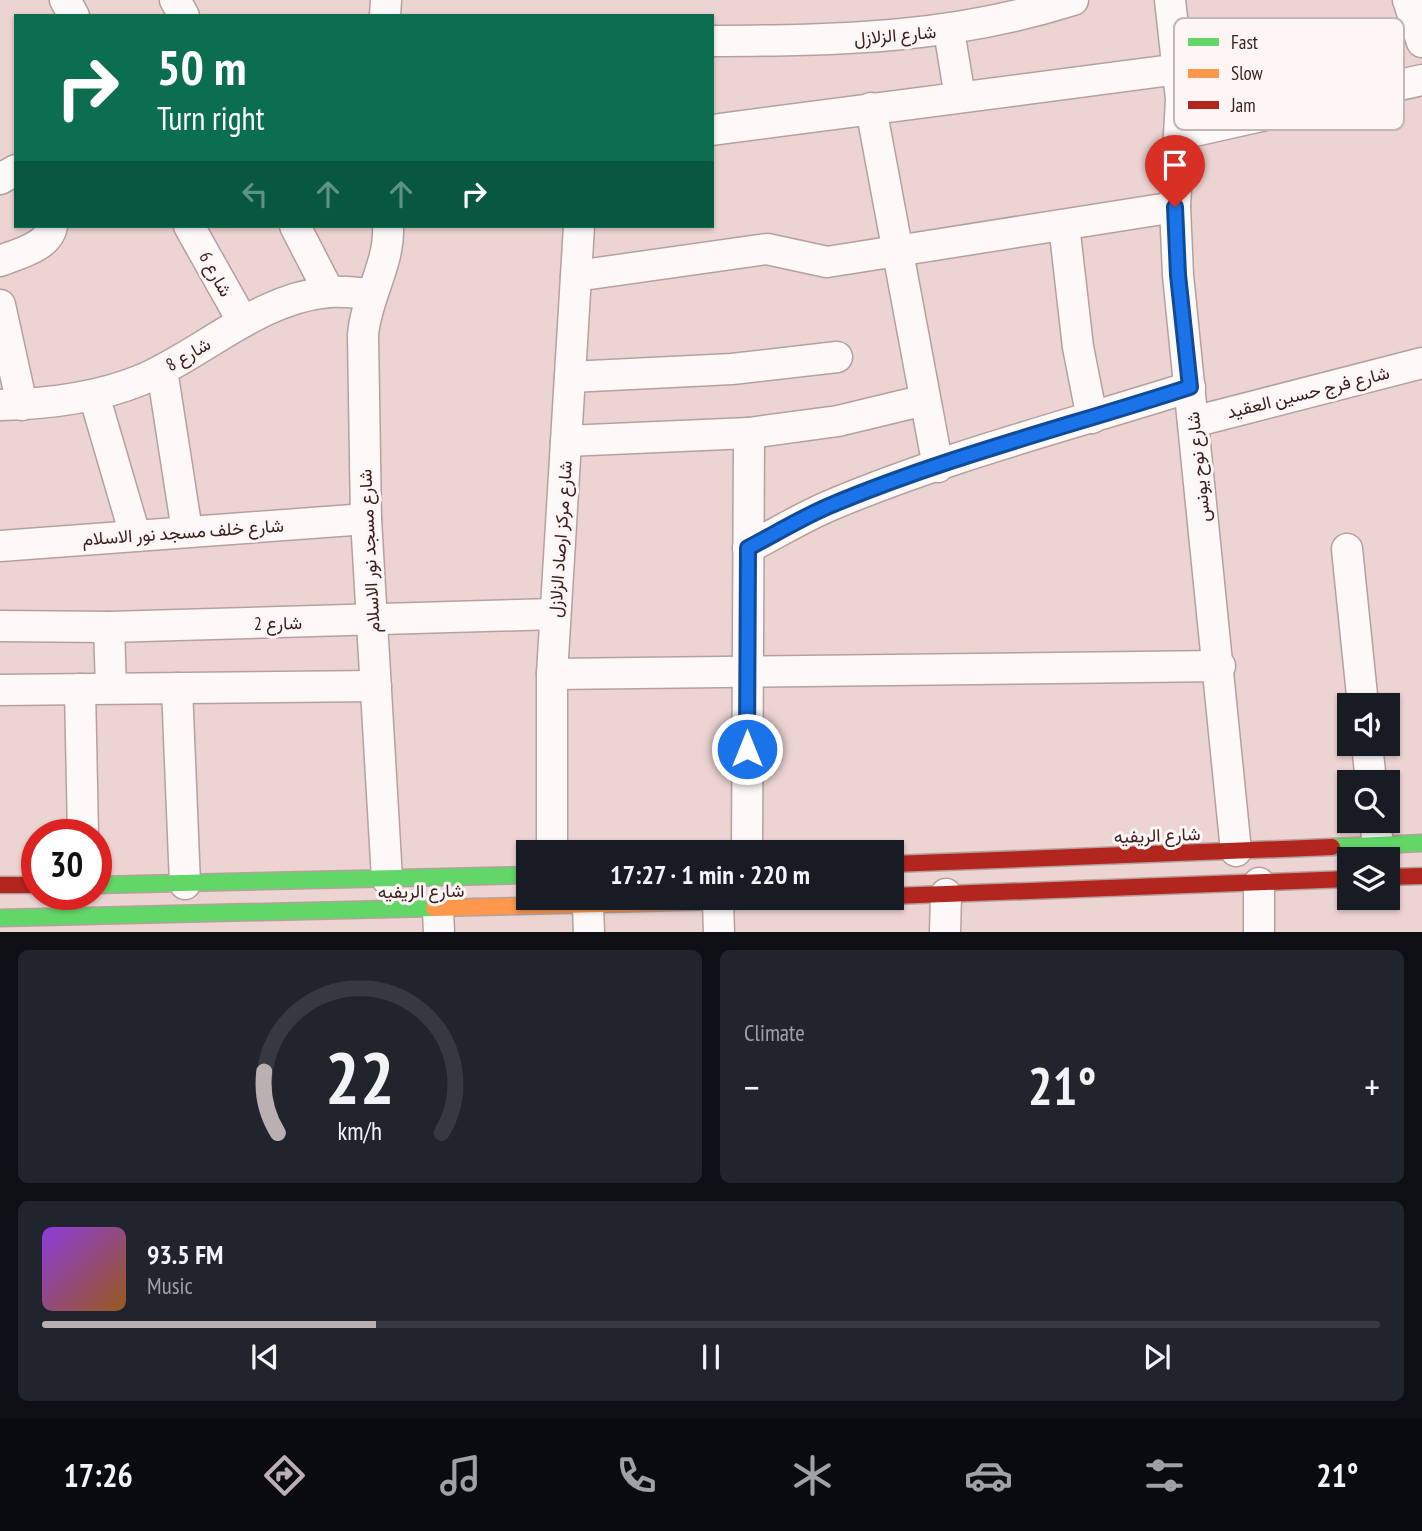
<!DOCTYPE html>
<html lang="en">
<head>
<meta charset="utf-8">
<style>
	body { margin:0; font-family:"PT Sans Narrow",Vazirmatn,sans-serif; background:#20242c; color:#f1f3f6; height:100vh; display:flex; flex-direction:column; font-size:26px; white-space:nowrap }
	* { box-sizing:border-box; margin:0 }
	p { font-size:23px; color:#9ea1a6 }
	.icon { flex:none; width:38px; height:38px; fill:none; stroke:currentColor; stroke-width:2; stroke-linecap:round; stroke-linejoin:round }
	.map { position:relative; height:932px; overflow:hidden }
	.side { display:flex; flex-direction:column; gap:18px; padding:18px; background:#0d0f14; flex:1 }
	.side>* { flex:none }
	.banner { position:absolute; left:14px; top:14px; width:700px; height:214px; border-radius:0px; box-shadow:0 2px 5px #0004; background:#0b6e4f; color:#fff; overflow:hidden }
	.buttons { position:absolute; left:1337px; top:693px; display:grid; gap:14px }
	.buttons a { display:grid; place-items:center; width:63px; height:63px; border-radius:0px; background:#171b24; box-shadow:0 2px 5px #0004; font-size:35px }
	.speed { position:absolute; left:21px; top:819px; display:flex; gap:14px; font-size:35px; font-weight:700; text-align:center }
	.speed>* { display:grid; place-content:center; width:91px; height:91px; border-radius:50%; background:#171b24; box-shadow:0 2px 5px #0004; line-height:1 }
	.speed .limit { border:10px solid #d22; background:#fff; color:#111 }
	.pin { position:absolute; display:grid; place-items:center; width:60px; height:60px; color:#fff; margin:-72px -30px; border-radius:50% 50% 50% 0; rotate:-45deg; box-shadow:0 0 7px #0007 }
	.pin .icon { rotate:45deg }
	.me { position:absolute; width:77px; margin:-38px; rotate:0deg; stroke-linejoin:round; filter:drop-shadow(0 0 5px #0008) }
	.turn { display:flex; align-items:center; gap:24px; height:147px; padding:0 28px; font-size:32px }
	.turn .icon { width:91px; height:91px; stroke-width:2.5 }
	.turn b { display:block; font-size:49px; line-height:60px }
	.lanes { display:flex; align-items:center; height:66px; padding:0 28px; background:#0003; justify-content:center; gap:35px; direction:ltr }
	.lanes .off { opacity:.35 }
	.big { font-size:52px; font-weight:800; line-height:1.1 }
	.side .tile { flex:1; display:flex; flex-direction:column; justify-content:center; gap:10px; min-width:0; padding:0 24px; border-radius:10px; background:#20242c }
	.side .dial { align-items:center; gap:0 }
	.dial svg { height:182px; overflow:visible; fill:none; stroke:#363941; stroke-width:7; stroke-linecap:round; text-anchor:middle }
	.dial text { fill:#f1f3f6; stroke:none }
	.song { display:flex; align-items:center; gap:21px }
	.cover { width:84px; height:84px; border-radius:10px; background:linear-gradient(135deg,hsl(270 70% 55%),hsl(30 70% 35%)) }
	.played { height:7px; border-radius:4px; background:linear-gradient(90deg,#bbb0b1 25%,#363941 25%) }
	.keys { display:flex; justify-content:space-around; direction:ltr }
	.heat { display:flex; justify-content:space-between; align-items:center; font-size:38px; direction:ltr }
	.side .tiles { flex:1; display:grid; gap:18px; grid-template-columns:1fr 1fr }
	.tile:last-child { grid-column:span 2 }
	.trip { position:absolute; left:516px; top:840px; width:388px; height:70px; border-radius:0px; background:#171b24; box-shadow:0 2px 5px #0004; font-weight:800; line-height:70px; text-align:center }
	.tab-bar { display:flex; height:112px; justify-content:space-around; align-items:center; background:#090b0e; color:#9ea1a6 }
	.tab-bar .icon { width:49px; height:49px }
	.tab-bar .active { color:#bbb0b1 }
	.tab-bar b { font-size:32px; color:#f1f3f6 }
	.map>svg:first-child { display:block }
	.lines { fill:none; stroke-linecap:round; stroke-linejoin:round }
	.street-casing { stroke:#b6a09e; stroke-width:33 }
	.fast-casing { stroke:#b6a09e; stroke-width:19 }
	.slow-casing { stroke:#b6a09e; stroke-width:19 }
	.jam-casing { stroke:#b6a09e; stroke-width:19 }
	.street { stroke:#fcf9f8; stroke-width:30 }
	.fast { stroke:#63d668; stroke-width:16 }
	.slow { stroke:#ff974d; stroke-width:16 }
	.jam { stroke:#b3261e; stroke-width:16 }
	.route-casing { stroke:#114b97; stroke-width:18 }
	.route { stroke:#1a73e8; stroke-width:12 }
	.labels { text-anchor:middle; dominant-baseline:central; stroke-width:6; stroke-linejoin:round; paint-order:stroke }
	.street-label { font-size:18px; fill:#3a201e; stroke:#fef6f5 }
	.key { fill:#fef6f5; stroke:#c3b6b4; stroke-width:2 }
	.key-label { font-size:19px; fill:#3a201e }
</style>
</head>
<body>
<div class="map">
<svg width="1422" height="933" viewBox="0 0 1422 933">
	<rect width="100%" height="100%" fill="#ecd4d2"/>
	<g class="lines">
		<defs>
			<g id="street">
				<path d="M 65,0 L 74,16"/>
				<path d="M 175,0 L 184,16"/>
				<path d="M 1170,0 L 1181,99 L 1175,207 L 1178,275 L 1236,851"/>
				<path d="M 1408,0 L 1422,42"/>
				<path d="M 385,16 L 386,0"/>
				<path d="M 949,31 L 960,97"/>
				<path d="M 712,41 C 841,40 949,39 1073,0"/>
				<path d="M 871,108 L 938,467"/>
				<path d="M 712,130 L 1179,69"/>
				<path d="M 1181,134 L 1422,80"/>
				<path d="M 0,179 L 16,170"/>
				<path d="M 1064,225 L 1078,347 L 1092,418"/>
				<path d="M 189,226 L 243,322"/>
				<path d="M 295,226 L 329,292"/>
				<path d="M 0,261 C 17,254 49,247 52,226"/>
				<path d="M 576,276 L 767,249 L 827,262 L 1175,207"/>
				<path d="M 0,305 L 22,405"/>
				<path d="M 162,370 L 187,531"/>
				<path d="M 570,377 L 732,369 L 837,357"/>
				<path d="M 94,395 L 135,535"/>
				<path d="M 0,405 C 47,404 97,398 141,380 C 204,353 257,299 328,292 C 342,291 357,293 371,294"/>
				<path d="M 1193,422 L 1422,363"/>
				<path d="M 566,441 L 749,433 L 838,421 L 925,400"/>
				<path d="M 0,546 L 366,519"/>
				<path d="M 748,548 C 775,534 801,518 829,506 C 944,457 1070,425 1190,387"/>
				<path d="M 1347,549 L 1363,705"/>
				<path d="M 0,626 L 109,627 L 555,614"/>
				<path d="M 109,627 L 111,688"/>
				<path d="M 552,674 L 1220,666"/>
				<path d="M 177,688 L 185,884"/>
				<path d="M 80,689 L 83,835"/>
				<path d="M 0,690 L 376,686"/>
				<path d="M 1367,744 L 1371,782"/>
				<path d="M 1375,821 L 1378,845"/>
				<path d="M 552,852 L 552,674 L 579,226"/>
				<path d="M 747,852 L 749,433"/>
				<path d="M 387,879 L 366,519 L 363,335 C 366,297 390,264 388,226"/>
				<path d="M 1259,883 L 1259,933"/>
				<path d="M 718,902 L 719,933"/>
				<path d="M 588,906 L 589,933"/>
				<path d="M 438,910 L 439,933"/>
				<path d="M 945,933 L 946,894"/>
			</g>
			<g id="fast">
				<path d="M 1332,847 L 1422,843"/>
				<path d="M 96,885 L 528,875"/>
				<path d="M 0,918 L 434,908"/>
			</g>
			<path id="slow" d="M 434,908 L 842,898"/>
			<g id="jam">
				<path d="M 892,864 L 1332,847"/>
				<path d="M 1388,877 L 1422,876"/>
				<path d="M 0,885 L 37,885"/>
				<path d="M 892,896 L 1349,879"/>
			</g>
		</defs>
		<!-- street casing -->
		<use href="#street" class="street-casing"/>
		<!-- fast casing -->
		<use href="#fast" class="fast-casing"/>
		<!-- slow casing -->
		<use href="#slow" class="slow-casing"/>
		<!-- jam casing -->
		<use href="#jam" class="jam-casing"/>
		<!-- street -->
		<use href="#street" class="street"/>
		<!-- fast -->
		<use href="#fast" class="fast"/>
		<!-- slow -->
		<use href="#slow" class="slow"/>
		<!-- jam -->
		<use href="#jam" class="jam"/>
	</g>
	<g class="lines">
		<defs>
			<path id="route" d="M 747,749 L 748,548 C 775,534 801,518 829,506 C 945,457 1070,426 1190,387 L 1178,275 L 1175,207"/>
		</defs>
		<!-- route casing -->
		<use href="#route" class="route-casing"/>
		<!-- route -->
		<use href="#route" class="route"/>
	</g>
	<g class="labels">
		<!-- street labels -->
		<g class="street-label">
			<text transform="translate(895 35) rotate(-5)">شارع الزلازل</text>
			<text transform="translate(216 274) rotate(61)">شارع 6</text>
			<text transform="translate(188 354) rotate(-30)">شارع 8</text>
			<text transform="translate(1308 392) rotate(-14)">شارع فرج حسين العقيد</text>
			<text transform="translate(1198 467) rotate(-96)">شارع نوح يونس</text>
			<text transform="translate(183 532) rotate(-4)">شارع خلف مسجد نور الاسلام</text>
			<text transform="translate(560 539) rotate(-86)">شارع مركز ارصاد الزلازل</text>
			<text transform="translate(369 551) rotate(-93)">شارع مسجد نور الاسلام</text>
			<text transform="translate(278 623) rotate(-1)">شارع 2</text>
			<text transform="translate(1157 835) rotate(-2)">شارع الريفيه</text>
			<text transform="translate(421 891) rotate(-1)">شارع الريفيه</text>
		</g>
	</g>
	<!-- legend -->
	<rect x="1174" y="18" width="230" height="112" rx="10" class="key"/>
	<rect x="1188" y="38" width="31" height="8" fill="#63d668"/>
	<rect x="1188" y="69" width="31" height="9" fill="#ff974d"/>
	<rect x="1188" y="101" width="31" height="8" fill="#b3261e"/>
	<g class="key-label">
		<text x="1231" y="49">Fast</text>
		<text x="1231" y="80">Slow</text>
		<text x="1231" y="112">Jam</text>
	</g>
</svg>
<div class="buttons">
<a><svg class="icon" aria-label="sound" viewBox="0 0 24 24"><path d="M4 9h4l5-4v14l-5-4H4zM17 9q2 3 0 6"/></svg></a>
<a><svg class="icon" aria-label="search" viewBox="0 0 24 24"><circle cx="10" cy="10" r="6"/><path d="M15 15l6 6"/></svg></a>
<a><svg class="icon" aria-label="layers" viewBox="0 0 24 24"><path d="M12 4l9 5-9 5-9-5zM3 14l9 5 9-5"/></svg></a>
</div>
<div class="speed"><div class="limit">30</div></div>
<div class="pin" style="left:1175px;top:207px;background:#d93025"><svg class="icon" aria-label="arrive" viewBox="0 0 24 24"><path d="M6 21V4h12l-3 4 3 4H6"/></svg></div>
<svg class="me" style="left:747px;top:749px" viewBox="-20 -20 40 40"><circle r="17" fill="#1a73e8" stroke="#fff" stroke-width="3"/><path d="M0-11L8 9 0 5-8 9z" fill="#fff"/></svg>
<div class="trip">17:27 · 1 min · 220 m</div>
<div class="banner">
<div class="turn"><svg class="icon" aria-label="right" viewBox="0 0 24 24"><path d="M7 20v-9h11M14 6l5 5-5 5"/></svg><div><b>50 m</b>Turn right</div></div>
<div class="lanes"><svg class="icon off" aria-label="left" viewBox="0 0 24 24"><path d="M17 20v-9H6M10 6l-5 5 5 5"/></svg><svg class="icon off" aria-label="ahead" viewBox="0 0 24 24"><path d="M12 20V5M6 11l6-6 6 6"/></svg><svg class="icon off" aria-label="ahead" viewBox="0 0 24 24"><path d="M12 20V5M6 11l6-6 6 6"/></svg><svg class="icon" aria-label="right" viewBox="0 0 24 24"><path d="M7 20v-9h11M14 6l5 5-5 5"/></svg></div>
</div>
</div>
<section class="side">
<div class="tiles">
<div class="tile dial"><svg viewBox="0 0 100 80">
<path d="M14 69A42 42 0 1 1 86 69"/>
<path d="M14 69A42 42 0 0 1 8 42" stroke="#bbb0b1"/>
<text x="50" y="56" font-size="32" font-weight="700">22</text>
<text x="50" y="72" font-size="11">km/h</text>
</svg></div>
<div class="tile"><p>Climate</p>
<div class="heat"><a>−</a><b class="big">21°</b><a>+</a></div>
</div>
<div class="tile">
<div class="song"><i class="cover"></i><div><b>93.5 FM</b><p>Music</p></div></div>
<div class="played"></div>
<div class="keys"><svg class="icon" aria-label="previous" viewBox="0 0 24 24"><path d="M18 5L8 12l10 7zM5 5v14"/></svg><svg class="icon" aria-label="pause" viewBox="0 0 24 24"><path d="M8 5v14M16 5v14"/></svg><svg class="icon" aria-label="next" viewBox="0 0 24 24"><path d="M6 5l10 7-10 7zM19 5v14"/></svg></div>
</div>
</div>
</section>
<nav class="tab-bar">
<b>17:26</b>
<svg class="icon active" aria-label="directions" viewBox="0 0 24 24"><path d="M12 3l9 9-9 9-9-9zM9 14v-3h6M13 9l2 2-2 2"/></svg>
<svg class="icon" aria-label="music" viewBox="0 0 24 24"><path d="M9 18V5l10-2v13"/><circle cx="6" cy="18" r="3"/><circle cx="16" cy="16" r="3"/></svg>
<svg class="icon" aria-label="phone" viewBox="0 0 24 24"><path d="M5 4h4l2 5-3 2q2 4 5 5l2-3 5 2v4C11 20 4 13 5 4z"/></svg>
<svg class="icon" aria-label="climate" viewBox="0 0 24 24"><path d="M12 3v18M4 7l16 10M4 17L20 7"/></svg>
<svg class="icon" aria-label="car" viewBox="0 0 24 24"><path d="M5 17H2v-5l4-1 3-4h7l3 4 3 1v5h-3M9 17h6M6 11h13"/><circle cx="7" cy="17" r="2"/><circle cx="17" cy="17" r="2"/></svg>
<svg class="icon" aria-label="filters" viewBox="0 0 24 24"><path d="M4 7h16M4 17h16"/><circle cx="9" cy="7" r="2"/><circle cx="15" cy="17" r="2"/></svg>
<b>21°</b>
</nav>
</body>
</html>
